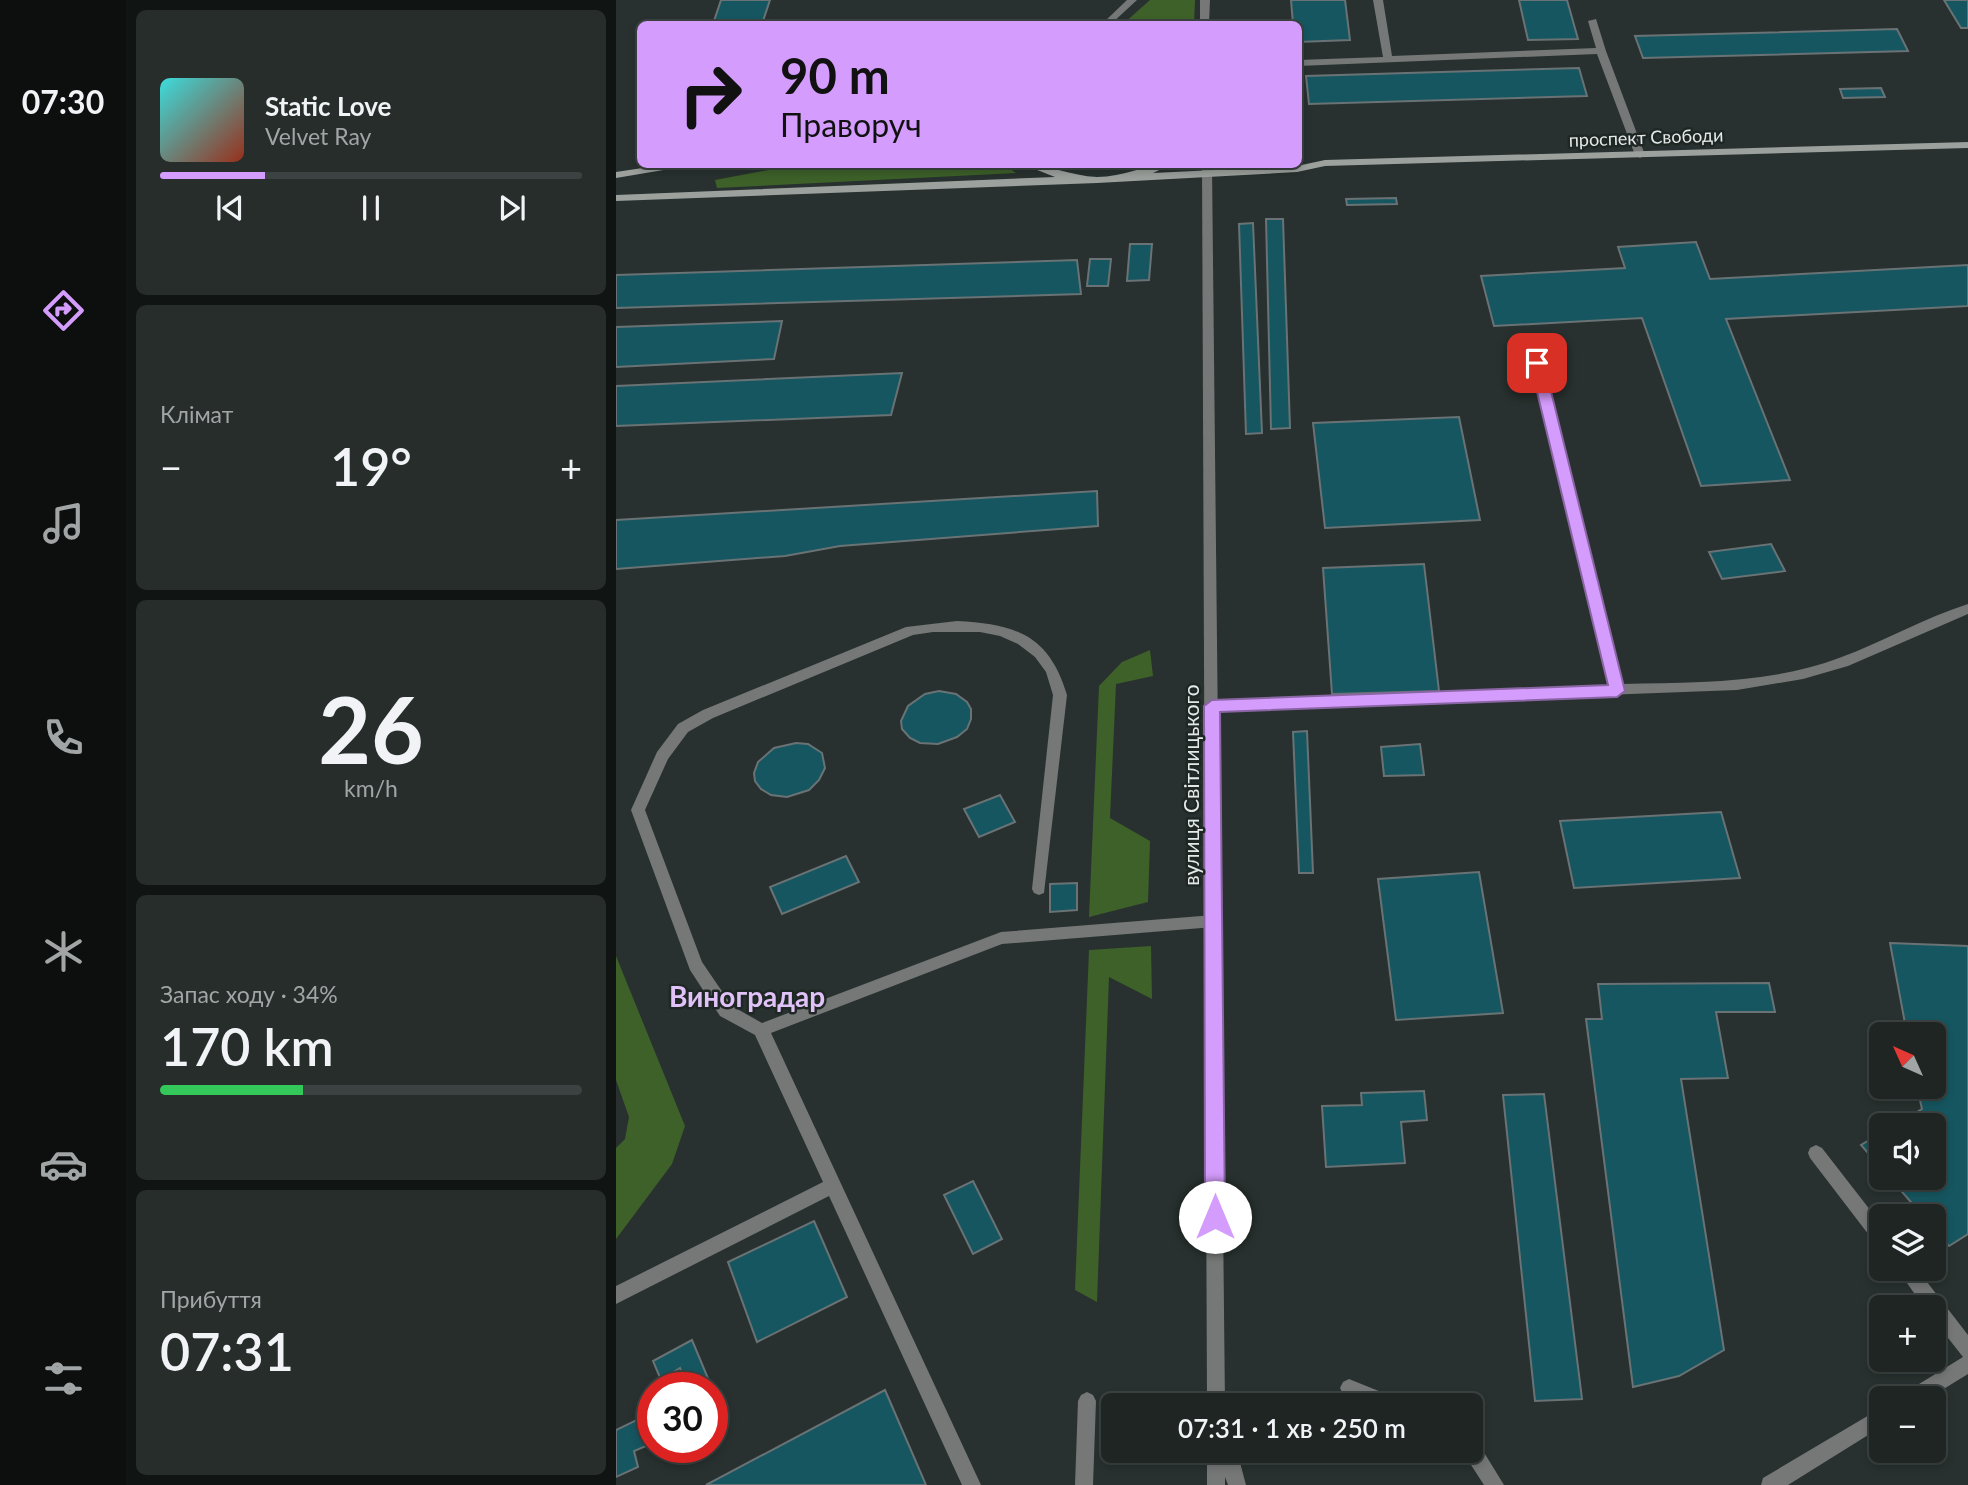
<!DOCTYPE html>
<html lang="uk">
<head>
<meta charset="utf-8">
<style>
	body { margin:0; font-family:Lato,sans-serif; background:#262d2b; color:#f1f3f6; height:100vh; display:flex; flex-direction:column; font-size:26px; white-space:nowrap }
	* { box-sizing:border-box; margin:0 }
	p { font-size:23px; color:#a1a5a6 }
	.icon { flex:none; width:38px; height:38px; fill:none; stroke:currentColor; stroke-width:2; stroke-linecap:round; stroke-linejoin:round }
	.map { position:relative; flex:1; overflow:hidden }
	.side { display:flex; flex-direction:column; gap:10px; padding:10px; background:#101413; width:490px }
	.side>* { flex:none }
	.hud { position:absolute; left:21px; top:21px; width:665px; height:147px; border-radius:10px; box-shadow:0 4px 10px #0003,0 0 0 2px #3c4241; background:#d49cfc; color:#111; overflow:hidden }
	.needle { width:46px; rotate:315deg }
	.fabs { position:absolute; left:1253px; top:1022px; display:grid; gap:14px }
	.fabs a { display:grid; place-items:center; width:77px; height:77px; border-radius:10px; background:#1e2523; box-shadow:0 4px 10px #0003,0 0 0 2px #3c4241; font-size:35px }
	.speed { position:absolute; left:21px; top:1372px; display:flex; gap:14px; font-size:35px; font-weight:700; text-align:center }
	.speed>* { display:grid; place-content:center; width:91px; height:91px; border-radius:50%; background:#1e2523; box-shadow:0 4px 10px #0003,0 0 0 2px #3c4241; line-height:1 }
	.speed .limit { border:10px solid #d22; background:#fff; color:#111 }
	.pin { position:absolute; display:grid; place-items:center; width:60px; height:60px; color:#fff; margin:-30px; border-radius:14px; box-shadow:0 4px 10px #0006 }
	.me { position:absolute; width:77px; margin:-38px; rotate:0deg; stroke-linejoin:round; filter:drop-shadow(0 0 5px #0008) }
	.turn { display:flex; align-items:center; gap:24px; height:147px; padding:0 28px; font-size:32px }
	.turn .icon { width:91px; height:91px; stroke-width:2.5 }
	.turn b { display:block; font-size:49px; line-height:60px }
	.big { font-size:52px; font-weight:600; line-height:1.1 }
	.side .widget { flex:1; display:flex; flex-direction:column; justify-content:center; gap:10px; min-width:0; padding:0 24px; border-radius:10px; background:#262d2b }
	.side .dial { align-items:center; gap:0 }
	.dial b { font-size:91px; line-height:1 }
	.song { display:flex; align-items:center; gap:21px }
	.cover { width:84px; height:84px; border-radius:10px; background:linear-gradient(135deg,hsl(180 70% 55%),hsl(10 70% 35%)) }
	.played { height:7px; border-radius:4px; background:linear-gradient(90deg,#d49cfc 25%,#3c4241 25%) }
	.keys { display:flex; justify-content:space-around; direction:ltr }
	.heat { display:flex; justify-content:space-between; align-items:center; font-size:38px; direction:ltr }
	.charge { height:10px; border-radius:5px; background:linear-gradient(90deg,#34c759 34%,#3c4241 0) }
	.trip { position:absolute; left:485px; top:1393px; width:382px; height:70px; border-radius:10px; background:#1e2523; box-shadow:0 4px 10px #0003,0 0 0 2px #3c4241; font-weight:600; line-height:70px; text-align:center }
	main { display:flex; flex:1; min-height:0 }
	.dock { display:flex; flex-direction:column; width:126px; justify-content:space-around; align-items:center; background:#0c0f0e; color:#a1a5a6 }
	.dock .icon { width:49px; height:49px }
	.dock .selected { color:#d49cfc }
	.dock b { font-size:32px; color:#f1f3f6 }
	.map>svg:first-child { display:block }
	.green { fill:#3d6129 }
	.building { fill:#165660; stroke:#697274; stroke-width:2 }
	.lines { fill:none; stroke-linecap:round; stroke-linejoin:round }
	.lane { fill:#757876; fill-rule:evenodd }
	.street { fill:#757876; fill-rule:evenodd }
	.secondary { fill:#9ca19e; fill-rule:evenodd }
	.route { fill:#d49cfc; stroke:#8a65a4; stroke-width:2 }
	.labels { text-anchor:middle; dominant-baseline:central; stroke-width:5; stroke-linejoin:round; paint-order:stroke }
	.far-street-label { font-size:18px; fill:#e4e9e8; stroke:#1f2725 }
	.street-label { font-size:21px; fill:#e4e9e8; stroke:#1f2725 }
	.district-label { font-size:28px; font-weight:bold; fill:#e0c2f8; stroke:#1f2725 }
</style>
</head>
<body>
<main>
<nav class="dock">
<b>07:30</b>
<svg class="icon selected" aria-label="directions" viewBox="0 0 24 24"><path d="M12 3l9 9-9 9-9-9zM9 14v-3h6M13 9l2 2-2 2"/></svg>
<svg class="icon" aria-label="music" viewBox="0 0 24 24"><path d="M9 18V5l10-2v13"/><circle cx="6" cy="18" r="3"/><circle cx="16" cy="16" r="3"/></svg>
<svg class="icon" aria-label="phone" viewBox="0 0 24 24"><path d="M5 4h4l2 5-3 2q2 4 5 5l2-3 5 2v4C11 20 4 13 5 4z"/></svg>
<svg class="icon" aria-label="climate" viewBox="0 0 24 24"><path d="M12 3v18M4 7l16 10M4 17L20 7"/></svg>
<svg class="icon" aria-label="car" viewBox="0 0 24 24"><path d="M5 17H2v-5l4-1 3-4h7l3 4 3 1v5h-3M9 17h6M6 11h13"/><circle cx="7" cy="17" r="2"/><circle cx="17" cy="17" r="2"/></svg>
<svg class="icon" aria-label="filters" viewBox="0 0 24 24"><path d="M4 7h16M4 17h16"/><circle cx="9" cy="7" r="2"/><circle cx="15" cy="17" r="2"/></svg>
</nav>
<section class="side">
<div class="widget">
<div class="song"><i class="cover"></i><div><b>Static Love</b><p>Velvet Ray</p></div></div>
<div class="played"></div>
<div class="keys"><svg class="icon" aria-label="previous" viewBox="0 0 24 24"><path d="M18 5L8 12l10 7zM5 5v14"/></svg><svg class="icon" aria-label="pause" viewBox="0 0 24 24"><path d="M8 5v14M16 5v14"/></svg><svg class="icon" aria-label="next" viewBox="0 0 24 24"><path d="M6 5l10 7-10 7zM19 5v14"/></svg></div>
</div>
<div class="widget"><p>Клімат</p>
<div class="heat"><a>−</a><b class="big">19°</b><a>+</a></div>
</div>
<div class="widget dial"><b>26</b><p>km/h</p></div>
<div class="widget"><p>Запас ходу · 34%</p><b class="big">170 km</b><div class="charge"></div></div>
<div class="widget"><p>Прибуття</p><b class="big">07:31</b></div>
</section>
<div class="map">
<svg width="1352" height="1485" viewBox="0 0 1352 1485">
	<rect width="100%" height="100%" fill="#28312f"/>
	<!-- green -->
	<g class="green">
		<path d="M 534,0 L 579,0 L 578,24 L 507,24 Z"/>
		<path d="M 184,164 L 387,164 L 400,173 L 101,188 L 99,180 Z"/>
		<path d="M 534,650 L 537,676 L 500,684 L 494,818 L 534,841 L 532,902 L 473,917 L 483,686 L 506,662 Z"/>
		<path d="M 535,946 L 536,999 L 493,977 L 481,1302 L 459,1290 L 473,950 Z"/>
		<path d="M 0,956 L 69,1126 L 56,1164 L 0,1239 L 0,1148 L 9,1139 L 13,1117 L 0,1080 Z"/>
	</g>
	<!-- building -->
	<g class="building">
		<path d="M 105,0 L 154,0 L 146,24 L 97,24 Z"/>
		<path d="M 675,0 L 729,0 L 734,40 L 682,42 L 682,24 L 677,24 Z"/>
		<path d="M 903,0 L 951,0 L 962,39 L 912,40 Z"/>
		<path d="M 1328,0 L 1352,0 L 1352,28 L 1345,28 Z"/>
		<path d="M 1281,29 L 1292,51 L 1027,58 L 1019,36 Z"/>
		<path d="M 963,68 L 971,96 L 693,104 L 690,76 Z"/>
		<path d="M 1265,88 L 1269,97 L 1227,98 L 1224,89 Z"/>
		<path d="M 780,198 L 781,204 L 731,205 L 730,199 Z"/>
		<path d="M 650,219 L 667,219 L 674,428 L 655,429 Z"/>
		<path d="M 637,223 L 646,433 L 630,434 L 623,224 Z"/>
		<path d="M 1080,242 L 1094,279 L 1352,265 L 1352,306 L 1110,319 L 1174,480 L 1085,486 L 1026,318 L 878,326 L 865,276 L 1009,268 L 1002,247 Z"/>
		<path d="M 514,244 L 536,244 L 533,280 L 511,281 Z"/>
		<path d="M 474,259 L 495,259 L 492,286 L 471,286 Z"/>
		<path d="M 461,260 L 465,294 L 0,308 L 0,275 Z"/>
		<path d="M 166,321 L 158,359 L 0,367 L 0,327 Z"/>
		<path d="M 286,373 L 275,415 L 0,426 L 0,386 Z"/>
		<path d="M 843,417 L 864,520 L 709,528 L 697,423 Z"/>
		<path d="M 481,491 L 482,526 L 224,546 L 169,556 L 0,569 L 0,520 Z"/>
		<path d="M 1155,544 L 1169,571 L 1106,579 L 1093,552 Z"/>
		<path d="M 808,564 L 823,691 L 716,694 L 707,568 Z"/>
		<path d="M 323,691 L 340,694 L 351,702 L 355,709 L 355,719 L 351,729 L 341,737 L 322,744 L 304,743 L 294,738 L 286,729 L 285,721 L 292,706 L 309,694 Z"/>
		<path d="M 691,731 L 697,873 L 683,873 L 677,732 Z"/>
		<path d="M 180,743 L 192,744 L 206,753 L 209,768 L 203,780 L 193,790 L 171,797 L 155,795 L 145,789 L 139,781 L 138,773 L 142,762 L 158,748 Z"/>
		<path d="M 804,744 L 808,775 L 768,776 L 765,747 Z"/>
		<path d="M 384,795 L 399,822 L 363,837 L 348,809 Z"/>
		<path d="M 1105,812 L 1124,878 L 958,888 L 944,821 Z"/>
		<path d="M 230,856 L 243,882 L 166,914 L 154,887 Z"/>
		<path d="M 863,872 L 887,1013 L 780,1020 L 762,879 Z"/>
		<path d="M 461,883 L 461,910 L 434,912 L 434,884 Z"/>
		<path d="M 1274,943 L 1352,946 L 1352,1234 L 1333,1246 L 1318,1229 L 1318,1216 L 1307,1216 L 1274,1178 L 1318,1178 L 1318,1125 L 1278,1125 L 1306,1109 L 1301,1087 L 1318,1087 L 1318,1034 L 1291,1034 Z"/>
		<path d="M 1153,983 L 1159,1012 L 1100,1012 L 1112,1078 L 1065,1079 L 1108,1350 L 1063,1376 L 1017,1387 L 970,1019 L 986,1019 L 982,984 Z"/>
		<path d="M 808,1091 L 811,1120 L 785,1122 L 789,1163 L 710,1167 L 706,1106 L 746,1105 L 745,1093 Z"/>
		<path d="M 928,1094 L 966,1399 L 919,1401 L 887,1095 Z"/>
		<path d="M 1265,1133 L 1265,1168 L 1245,1145 Z"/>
		<path d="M 357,1181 L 386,1239 L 357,1254 L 328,1195 Z"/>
		<path d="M 198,1221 L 231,1297 L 141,1342 L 112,1262 Z"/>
		<path d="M 76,1340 L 96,1388 L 72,1388 L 64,1368 L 45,1380 L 37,1361 Z"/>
		<path d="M 96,1389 L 110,1422 L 96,1430 Z"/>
		<path d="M 269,1390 L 310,1485 L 90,1485 Z"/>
		<path d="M 37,1412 L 37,1443 L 18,1451 L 22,1467 L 0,1477 L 0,1430 Z"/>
	</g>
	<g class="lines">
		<!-- lane -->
		<g class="lane">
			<path d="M 757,0 L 767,0 L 776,56 L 980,48 L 972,21 L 980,19 L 990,51 L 1029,155 L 1024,158 L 1019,155 L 981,54 L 682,66 L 682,60 L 767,57 Z"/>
			<path d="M 915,335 L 921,339 L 1006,684 C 1079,682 1154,684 1223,658 C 1267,642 1308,618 1352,604 L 1352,614 L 1232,666 L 1187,679 L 1121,690 L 591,710 L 589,706 L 596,701 L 993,685 L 909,339 Z"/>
			<path d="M 341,621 C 400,624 433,635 451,695 L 428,893 L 423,895 L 418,893 L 416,889 L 437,695 L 430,672 L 419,657 L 402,644 L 384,636 L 364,632 L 317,632 L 297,635 L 97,718 L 72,732 L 52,759 L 29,810 L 86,962 L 116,1006 L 146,1023 L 385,932 L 598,915 L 603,917 L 606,921 L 603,925 L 598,927 L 386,944 L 155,1033 L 365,1485 L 346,1485 L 213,1196 L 0,1304 L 0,1286 L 207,1182 L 139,1035 L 104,1016 L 74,970 L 15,810 L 41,752 L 62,724 L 87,710 L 290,627 Z"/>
			<path d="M 1200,1145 L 1206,1148 L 1265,1224 L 1265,1245 L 1259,1243 L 1194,1158 L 1192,1153 L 1194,1148 Z"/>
			<path d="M 1281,1269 L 1301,1269 L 1352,1335 L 1352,1374 L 1313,1398 L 1287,1398 L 1290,1392 L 1347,1357 L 1318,1320 L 1318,1307 L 1308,1307 Z"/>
			<path d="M 733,1379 L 780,1398 L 782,1405 L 752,1405 L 727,1394 L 724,1388 L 727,1382 Z"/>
			<path d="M 471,1392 L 477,1395 L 480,1401 L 477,1485 L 459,1485 L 462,1401 L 465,1395 Z"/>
			<path d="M 1265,1408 L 1265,1427 L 1172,1485 L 1145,1485 L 1147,1478 Z"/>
			<path d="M 854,1439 L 861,1441 L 888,1485 L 868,1485 L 846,1451 L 854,1451 Z"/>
		</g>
		<!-- street -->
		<g class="street">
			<path d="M 511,0 L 521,0 L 495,24 L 486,24 Z"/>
			<path d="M 584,0 L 594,0 L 593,24 L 584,24 Z"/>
			<path d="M 586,164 L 596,164 L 609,1405 L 591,1405 Z"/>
			<path d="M 591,1451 L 621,1451 L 630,1485 L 612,1485 L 609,1477 L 609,1485 L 591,1485 Z"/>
		</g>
		<!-- secondary -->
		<g class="secondary">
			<path d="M 1352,142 L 1352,148 L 709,166 L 681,172 L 481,183 L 0,201 L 0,195 L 439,177 L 406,164 C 432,164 455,176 481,177 C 507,177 531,164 556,164 L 537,173 L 681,166 L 709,160 Z"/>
			<path d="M 53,164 L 83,164 L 0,178 L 0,172 Z"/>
		</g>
	</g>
	<!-- route -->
	<path class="route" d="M 921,358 L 928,363 L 1009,691 L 1001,697 L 604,712 L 609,1217 L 606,1223 L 599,1226 L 592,1223 L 589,1217 L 588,706 L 596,700 L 992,685 L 914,363 Z"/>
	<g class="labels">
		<!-- far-street labels -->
		<g class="far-street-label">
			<text transform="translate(1030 137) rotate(-2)">проспект Свободи</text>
		</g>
		<!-- street labels -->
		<g class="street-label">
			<text transform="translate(574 785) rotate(-90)">вулиця Світлицького</text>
		</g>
		<!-- district labels -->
		<g class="district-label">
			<text x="131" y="996">Виноградар</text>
		</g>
	</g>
</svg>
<div class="fabs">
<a><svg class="needle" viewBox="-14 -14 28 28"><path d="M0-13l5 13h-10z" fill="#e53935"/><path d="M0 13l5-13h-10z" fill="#a1a5a6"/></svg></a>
<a><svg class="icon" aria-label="sound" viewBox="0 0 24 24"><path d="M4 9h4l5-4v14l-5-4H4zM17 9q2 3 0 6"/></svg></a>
<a><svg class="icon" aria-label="layers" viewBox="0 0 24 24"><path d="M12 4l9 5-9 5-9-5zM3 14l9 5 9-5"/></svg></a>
<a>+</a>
<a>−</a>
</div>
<div class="speed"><div class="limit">30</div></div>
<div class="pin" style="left:921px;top:363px;background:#d93025"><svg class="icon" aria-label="arrive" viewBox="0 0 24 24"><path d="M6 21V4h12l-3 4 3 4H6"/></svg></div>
<svg class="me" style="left:599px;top:1217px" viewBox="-20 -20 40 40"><circle r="19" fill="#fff"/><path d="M0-13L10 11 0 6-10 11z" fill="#d49cfc"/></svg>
<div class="trip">07:31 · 1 хв · 250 m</div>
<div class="hud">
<div class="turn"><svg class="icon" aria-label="right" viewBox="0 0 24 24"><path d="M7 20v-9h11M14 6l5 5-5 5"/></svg><div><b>90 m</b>Праворуч</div></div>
</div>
</div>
</main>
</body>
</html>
